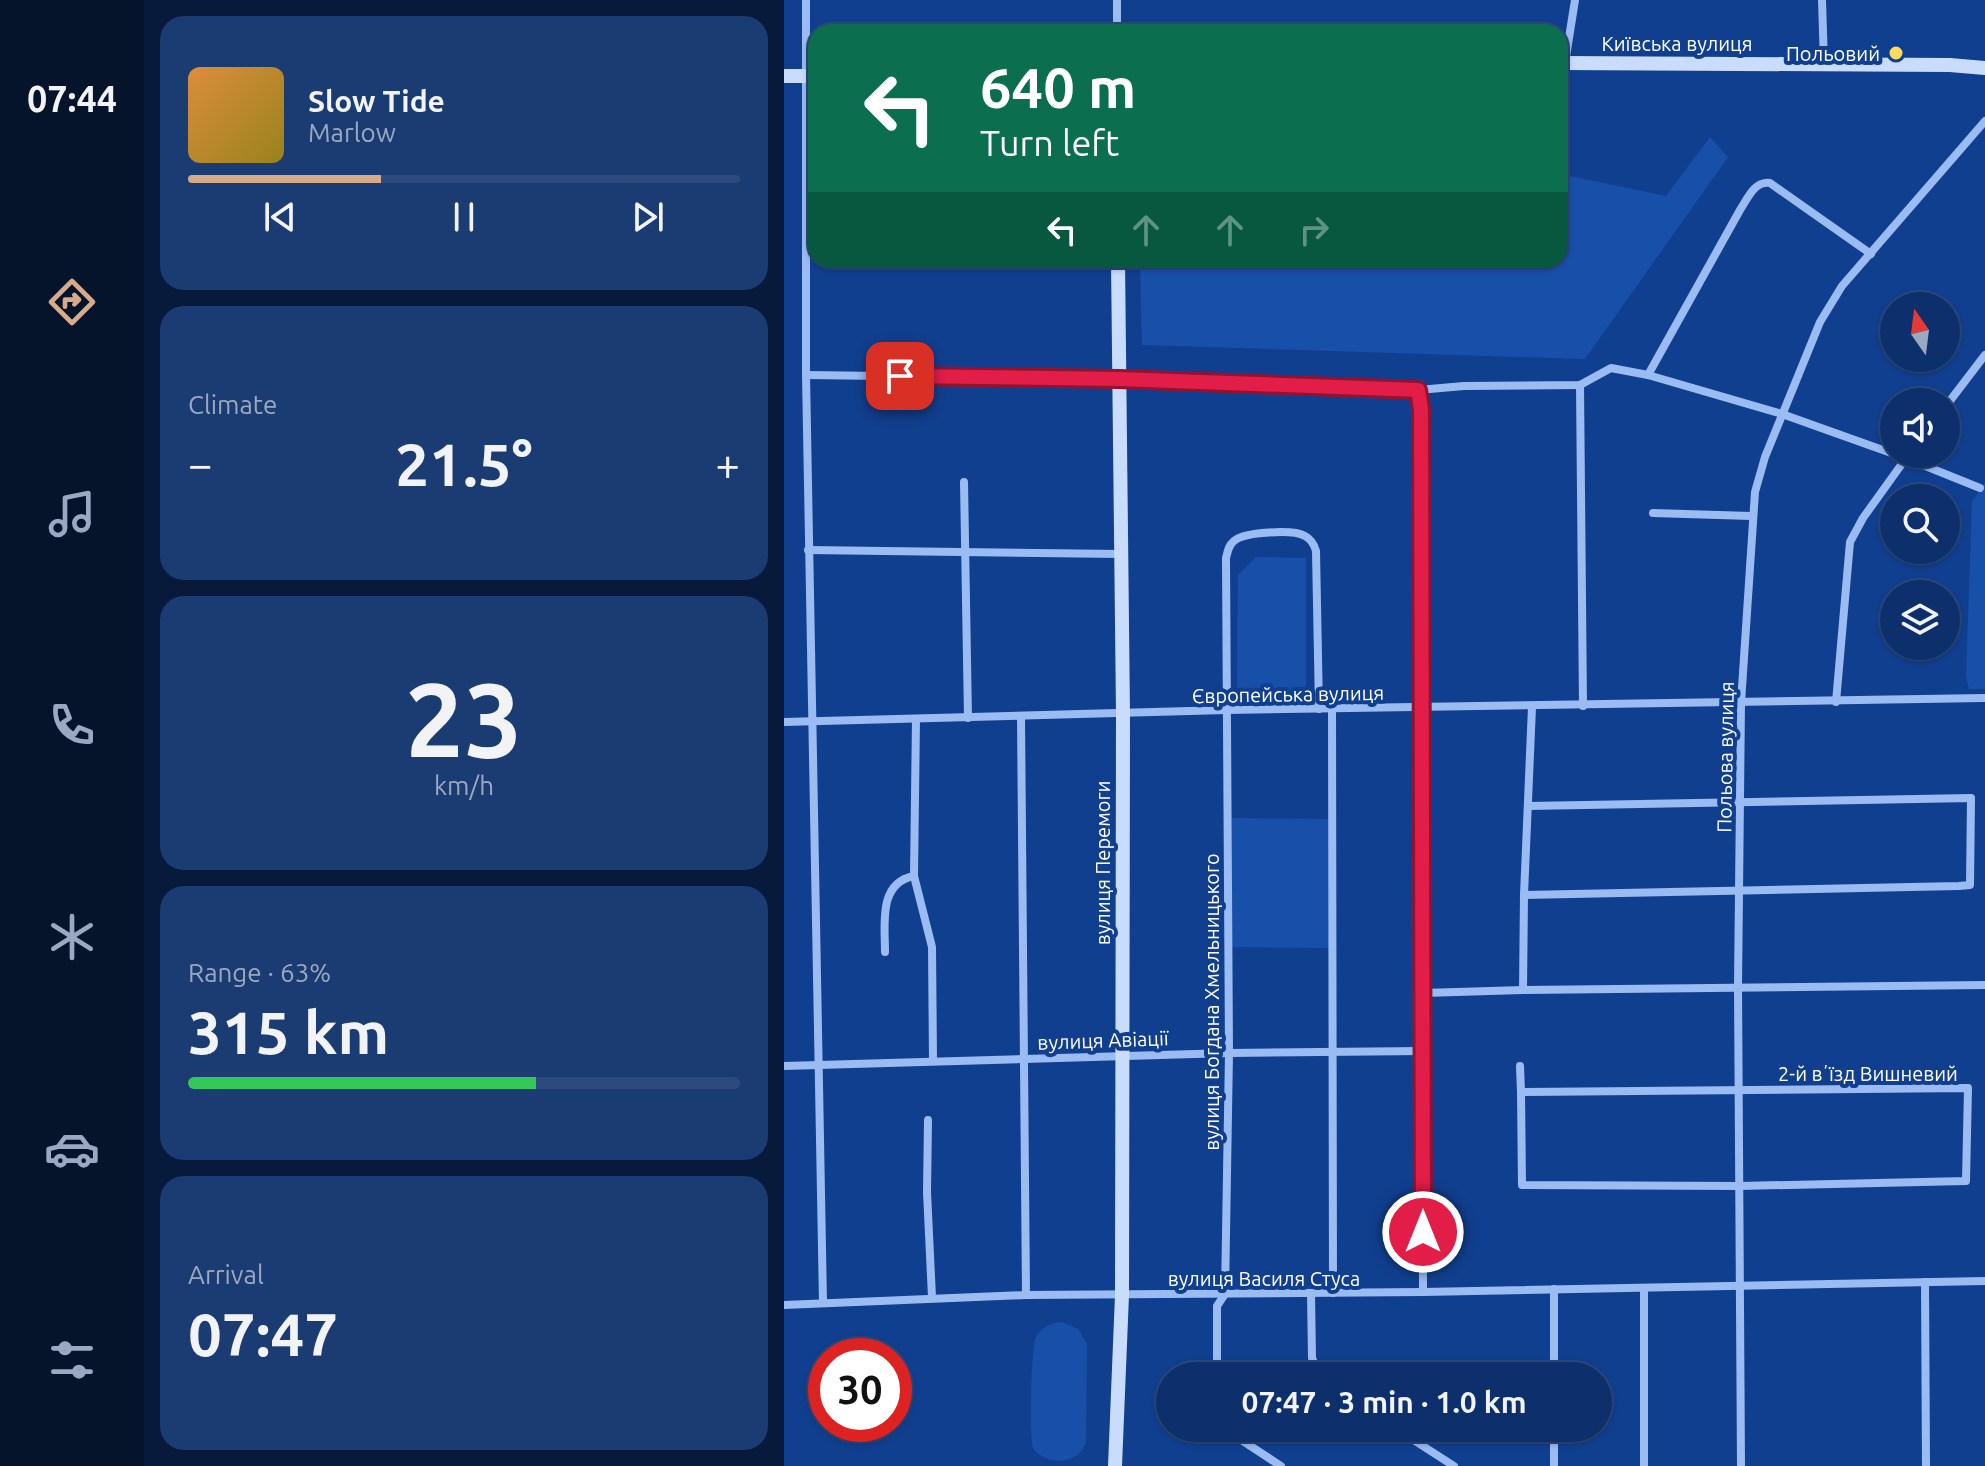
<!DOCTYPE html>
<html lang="en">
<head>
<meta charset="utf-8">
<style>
	body { margin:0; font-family:Ubuntu,sans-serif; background:#1b3b73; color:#f1f3f6; height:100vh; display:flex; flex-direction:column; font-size:30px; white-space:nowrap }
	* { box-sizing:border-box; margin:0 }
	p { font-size:26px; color:#9aa9c1 }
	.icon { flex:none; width:44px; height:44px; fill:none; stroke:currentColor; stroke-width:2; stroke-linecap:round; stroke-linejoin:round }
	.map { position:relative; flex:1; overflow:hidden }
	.details { display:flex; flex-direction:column; gap:16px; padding:16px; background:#071a3b; width:640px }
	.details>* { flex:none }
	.hud { position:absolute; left:24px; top:24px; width:760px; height:244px; border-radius:24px; box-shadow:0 2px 6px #0004,0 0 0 2px #2d4a7e; background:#0b6e4f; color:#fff; overflow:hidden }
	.needle { width:52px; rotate:346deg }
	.tools { position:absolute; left:1096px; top:292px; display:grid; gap:16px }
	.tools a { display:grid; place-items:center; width:80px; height:80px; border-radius:50%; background:#0d2f6b; box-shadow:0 2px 6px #0004,0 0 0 2px #2d4a7e; font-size:40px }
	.speed { position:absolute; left:24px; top:1338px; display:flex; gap:16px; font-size:40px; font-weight:700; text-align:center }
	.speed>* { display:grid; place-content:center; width:104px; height:104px; border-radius:50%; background:#0d2f6b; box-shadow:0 2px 6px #0004,0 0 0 2px #2d4a7e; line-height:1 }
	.speed .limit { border:12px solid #d22; background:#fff; color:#111 }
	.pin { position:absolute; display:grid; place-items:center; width:68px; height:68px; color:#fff; margin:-34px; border-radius:16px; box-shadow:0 4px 12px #0006 }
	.me { position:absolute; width:88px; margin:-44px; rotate:0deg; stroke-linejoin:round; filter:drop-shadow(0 0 6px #0008) }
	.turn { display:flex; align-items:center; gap:28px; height:168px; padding:0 40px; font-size:36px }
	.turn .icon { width:104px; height:104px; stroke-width:2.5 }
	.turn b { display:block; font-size:56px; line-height:68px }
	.lanes { display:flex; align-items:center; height:76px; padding:0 40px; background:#0003; justify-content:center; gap:40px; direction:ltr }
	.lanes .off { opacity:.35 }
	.big { font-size:60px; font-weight:700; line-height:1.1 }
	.details .widget { flex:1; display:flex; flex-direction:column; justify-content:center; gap:12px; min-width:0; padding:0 28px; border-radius:24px; background:#1b3b73 }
	.details .dial { align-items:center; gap:0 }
	.dial b { font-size:104px; line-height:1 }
	.song { display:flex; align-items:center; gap:24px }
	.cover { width:96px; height:96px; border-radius:12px; background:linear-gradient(135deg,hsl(30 70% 55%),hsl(50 70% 35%)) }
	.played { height:8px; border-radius:4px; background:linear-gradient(90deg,#d6ab8b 35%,#2d4a7e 35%) }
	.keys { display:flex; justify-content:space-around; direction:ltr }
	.heat { display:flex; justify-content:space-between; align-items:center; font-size:44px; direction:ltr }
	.charge { height:12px; border-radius:6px; background:linear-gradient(90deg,#34c759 63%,#2d4a7e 0) }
	.trip { position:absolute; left:372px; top:1362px; width:456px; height:80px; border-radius:40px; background:#0d2f6b; box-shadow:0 2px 6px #0004,0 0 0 2px #2d4a7e; font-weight:700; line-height:80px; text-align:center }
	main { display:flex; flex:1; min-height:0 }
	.tabs { display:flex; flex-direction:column; width:144px; justify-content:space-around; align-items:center; background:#05132b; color:#9aa9c1 }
	.tabs .icon { width:56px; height:56px }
	.tabs .current { color:#d6ab8b }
	.tabs b { font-size:36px; color:#f1f3f6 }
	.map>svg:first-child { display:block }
	.green { fill:#1850a9 }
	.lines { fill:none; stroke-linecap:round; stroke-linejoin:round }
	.street { stroke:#9abcf2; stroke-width:8 }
	.secondary { stroke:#c9dcfc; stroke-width:14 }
	.route-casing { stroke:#92132f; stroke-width:20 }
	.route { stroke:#e11d48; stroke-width:14 }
	.poi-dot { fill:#ffdb5b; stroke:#113f8f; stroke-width:3 }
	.labels { text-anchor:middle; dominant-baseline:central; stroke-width:8; stroke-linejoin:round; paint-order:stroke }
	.street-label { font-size:20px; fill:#fff; stroke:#113f8f }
	.poi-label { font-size:20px; fill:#fff; stroke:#113f8f; text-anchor:end }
</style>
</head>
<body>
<main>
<nav class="tabs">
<b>07:44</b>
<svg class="icon current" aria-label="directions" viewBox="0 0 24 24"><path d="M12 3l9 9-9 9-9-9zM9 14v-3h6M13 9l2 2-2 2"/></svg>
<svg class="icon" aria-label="music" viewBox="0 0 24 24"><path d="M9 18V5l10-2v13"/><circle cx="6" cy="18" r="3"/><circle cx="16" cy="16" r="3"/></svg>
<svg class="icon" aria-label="phone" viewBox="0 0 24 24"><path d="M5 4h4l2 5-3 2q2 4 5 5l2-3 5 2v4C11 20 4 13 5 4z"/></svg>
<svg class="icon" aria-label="climate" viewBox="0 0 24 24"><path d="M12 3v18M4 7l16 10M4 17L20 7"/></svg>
<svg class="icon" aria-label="car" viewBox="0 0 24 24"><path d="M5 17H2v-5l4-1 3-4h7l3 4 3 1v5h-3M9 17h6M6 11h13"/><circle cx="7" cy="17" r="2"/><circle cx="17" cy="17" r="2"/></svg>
<svg class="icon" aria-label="filters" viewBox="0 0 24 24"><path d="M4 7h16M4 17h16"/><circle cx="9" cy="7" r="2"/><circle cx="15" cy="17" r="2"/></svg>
</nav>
<section class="details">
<div class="widget">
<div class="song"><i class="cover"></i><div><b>Slow Tide</b><p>Marlow</p></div></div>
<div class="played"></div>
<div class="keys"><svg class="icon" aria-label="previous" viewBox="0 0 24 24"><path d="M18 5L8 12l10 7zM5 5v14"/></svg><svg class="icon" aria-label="pause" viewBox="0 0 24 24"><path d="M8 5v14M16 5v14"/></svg><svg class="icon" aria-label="next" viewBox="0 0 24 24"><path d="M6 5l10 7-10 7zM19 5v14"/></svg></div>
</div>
<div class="widget"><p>Climate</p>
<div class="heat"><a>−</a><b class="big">21.5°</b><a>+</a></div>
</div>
<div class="widget dial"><b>23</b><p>km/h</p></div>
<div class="widget"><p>Range · 63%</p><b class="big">315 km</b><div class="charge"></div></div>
<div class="widget"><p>Arrival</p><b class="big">07:47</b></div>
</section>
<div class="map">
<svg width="1201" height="1466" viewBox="0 0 1201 1466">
	<rect width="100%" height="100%" fill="#113f8f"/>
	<!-- green -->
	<g class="green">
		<path d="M 926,137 L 944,157 L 801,359 L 358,345 L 356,260 L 776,260 L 776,174 L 882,196 Z"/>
		<path d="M 1201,483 L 1201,689 L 1185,689 L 1182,677 L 1188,501 Z"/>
		<path d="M 472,557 L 522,558 L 522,695 L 453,695 L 454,575 Z"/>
		<path d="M 448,818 L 544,819 L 545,948 L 448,947 Z"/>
		<path d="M 278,1322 L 294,1329 L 303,1344 L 302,1440 C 298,1466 260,1466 249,1448 C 245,1437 247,1347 252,1337 C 258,1327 267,1323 278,1322 Z"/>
	</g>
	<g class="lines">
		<!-- street -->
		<g class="street">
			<path d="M 22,0 L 22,375 L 39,1303"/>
			<path d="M 333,0 L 333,32"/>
			<path d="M 1038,0 L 1040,64"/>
			<path d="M 781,63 L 791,0"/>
			<path d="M 22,375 L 335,379 L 634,390 L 680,386 L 796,385 L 827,368 L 864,375 L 998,414 L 1110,454"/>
			<path d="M 864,375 L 956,210 C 964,198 970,181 986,183 L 1087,254"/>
			<path d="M 796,385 L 799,706"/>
			<path d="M 634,390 L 637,409 L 639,1292"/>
			<path d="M 1162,406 L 1201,355"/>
			<path d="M 1119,457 L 1196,488"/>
			<path d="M 180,482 L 184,718"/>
			<path d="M 869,513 L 967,516"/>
			<path d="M 24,550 L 337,554"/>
			<path d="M 1052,702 L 1066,542 L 1079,518 L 1125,454"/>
			<path d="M 748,707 L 740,895 L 739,990 L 1201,985"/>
			<path d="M 548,709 L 549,1293"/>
			<path d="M 237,717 L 242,1295"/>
			<path d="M 132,719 L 130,876 L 148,947 L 149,1061"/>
			<path d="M 0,722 L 442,710 L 1201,698"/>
			<path d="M 740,895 L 1175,886 L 1186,885 L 1187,798 L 744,806"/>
			<path d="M 101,952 C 101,924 94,883 130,876"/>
			<path d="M 639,993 L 739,990"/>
			<path d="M 0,1066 L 445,1053 L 639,1051"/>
			<path d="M 736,1066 L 737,1092"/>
			<path d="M 1184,1088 L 1182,1181 L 956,1186 L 738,1185 L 737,1092 Z"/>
			<path d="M 144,1120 L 143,1192 L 148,1297"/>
			<path d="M 1141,1282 L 1142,1466"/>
			<path d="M 770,1289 L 770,1376"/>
			<path d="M 527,1294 L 528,1358 L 535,1376"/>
			<path d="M 0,1305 L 242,1295 L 639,1292 L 1201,1281"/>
			<path d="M 433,1376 L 433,1306 L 441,1294 L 445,1053 L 442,558 C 444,551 444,546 450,541 C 460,532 509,529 521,536 C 527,539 530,544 532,551 L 535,709"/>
			<path d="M 439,1428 L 497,1466"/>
			<path d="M 611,1428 L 670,1466"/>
			<path d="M 770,1466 L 770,1428"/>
			<path d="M 860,1466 L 860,1288"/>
			<path d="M 957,1466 L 954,986 L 957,703 L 971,492 L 981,457 L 1036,322 L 1058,286 L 1201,121"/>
		</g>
		<!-- secondary -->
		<g class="secondary">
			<path d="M 776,63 L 1166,65 L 1201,68"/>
			<path d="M 0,76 L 32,76"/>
			<path d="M 331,1466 L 338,1295 L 339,714 L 334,260"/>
		</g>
	</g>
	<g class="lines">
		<defs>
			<path id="route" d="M 116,376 L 335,379 L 634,390 L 637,409 L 639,1232"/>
		</defs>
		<!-- route casing -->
		<use href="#route" class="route-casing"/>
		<!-- route -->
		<use href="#route" class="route"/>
	</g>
	<!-- markers -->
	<circle class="poi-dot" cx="1112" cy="53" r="8"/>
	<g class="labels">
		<!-- street labels -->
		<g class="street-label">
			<text x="893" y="43">Київська вулиця</text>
			<text transform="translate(504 694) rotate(-1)">Європейська вулиця</text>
			<text transform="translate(941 757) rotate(-89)">Польова вулиця</text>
			<text transform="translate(318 863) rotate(-90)">вулиця Перемоги</text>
			<text transform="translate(427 1002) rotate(-90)">вулиця Богдана Хмельницького</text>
			<text transform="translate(319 1040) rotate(-2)">вулиця Авіації</text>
			<text x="1084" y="1073">2-й вʼїзд Вишневий</text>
			<text x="480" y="1278">вулиця Василя Стуса</text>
		</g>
		<!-- poi labels -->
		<g class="poi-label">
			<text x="1096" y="53">Польовий</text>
		</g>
	</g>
</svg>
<div class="tools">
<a><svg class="needle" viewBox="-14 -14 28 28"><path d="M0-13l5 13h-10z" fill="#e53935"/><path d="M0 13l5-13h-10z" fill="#9aa9c1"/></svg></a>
<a><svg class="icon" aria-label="sound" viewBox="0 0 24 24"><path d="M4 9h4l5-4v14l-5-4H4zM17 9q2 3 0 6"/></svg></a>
<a><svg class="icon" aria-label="search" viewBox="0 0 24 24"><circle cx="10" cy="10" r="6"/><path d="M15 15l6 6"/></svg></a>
<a><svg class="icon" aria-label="layers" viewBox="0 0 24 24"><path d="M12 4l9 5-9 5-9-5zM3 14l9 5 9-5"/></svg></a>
</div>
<div class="speed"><div class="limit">30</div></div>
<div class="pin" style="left:116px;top:376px;background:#d93025"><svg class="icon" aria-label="arrive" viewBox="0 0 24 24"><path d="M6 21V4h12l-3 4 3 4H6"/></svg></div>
<svg class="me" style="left:639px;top:1232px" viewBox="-20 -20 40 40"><circle r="17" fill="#e11d48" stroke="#fff" stroke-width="3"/><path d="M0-11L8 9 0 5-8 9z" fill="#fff"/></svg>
<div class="trip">07:47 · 3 min · 1.0 km</div>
<div class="hud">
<div class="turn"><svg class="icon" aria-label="left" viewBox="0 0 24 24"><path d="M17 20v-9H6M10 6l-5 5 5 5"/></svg><div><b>640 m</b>Turn left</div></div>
<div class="lanes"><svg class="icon" aria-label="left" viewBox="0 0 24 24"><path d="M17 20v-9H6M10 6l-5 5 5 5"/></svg><svg class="icon off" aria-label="ahead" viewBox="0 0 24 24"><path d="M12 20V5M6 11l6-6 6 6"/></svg><svg class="icon off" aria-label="ahead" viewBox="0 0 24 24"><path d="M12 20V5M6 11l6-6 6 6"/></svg><svg class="icon off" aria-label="right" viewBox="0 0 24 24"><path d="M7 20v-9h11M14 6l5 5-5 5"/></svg></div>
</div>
</div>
</main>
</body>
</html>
